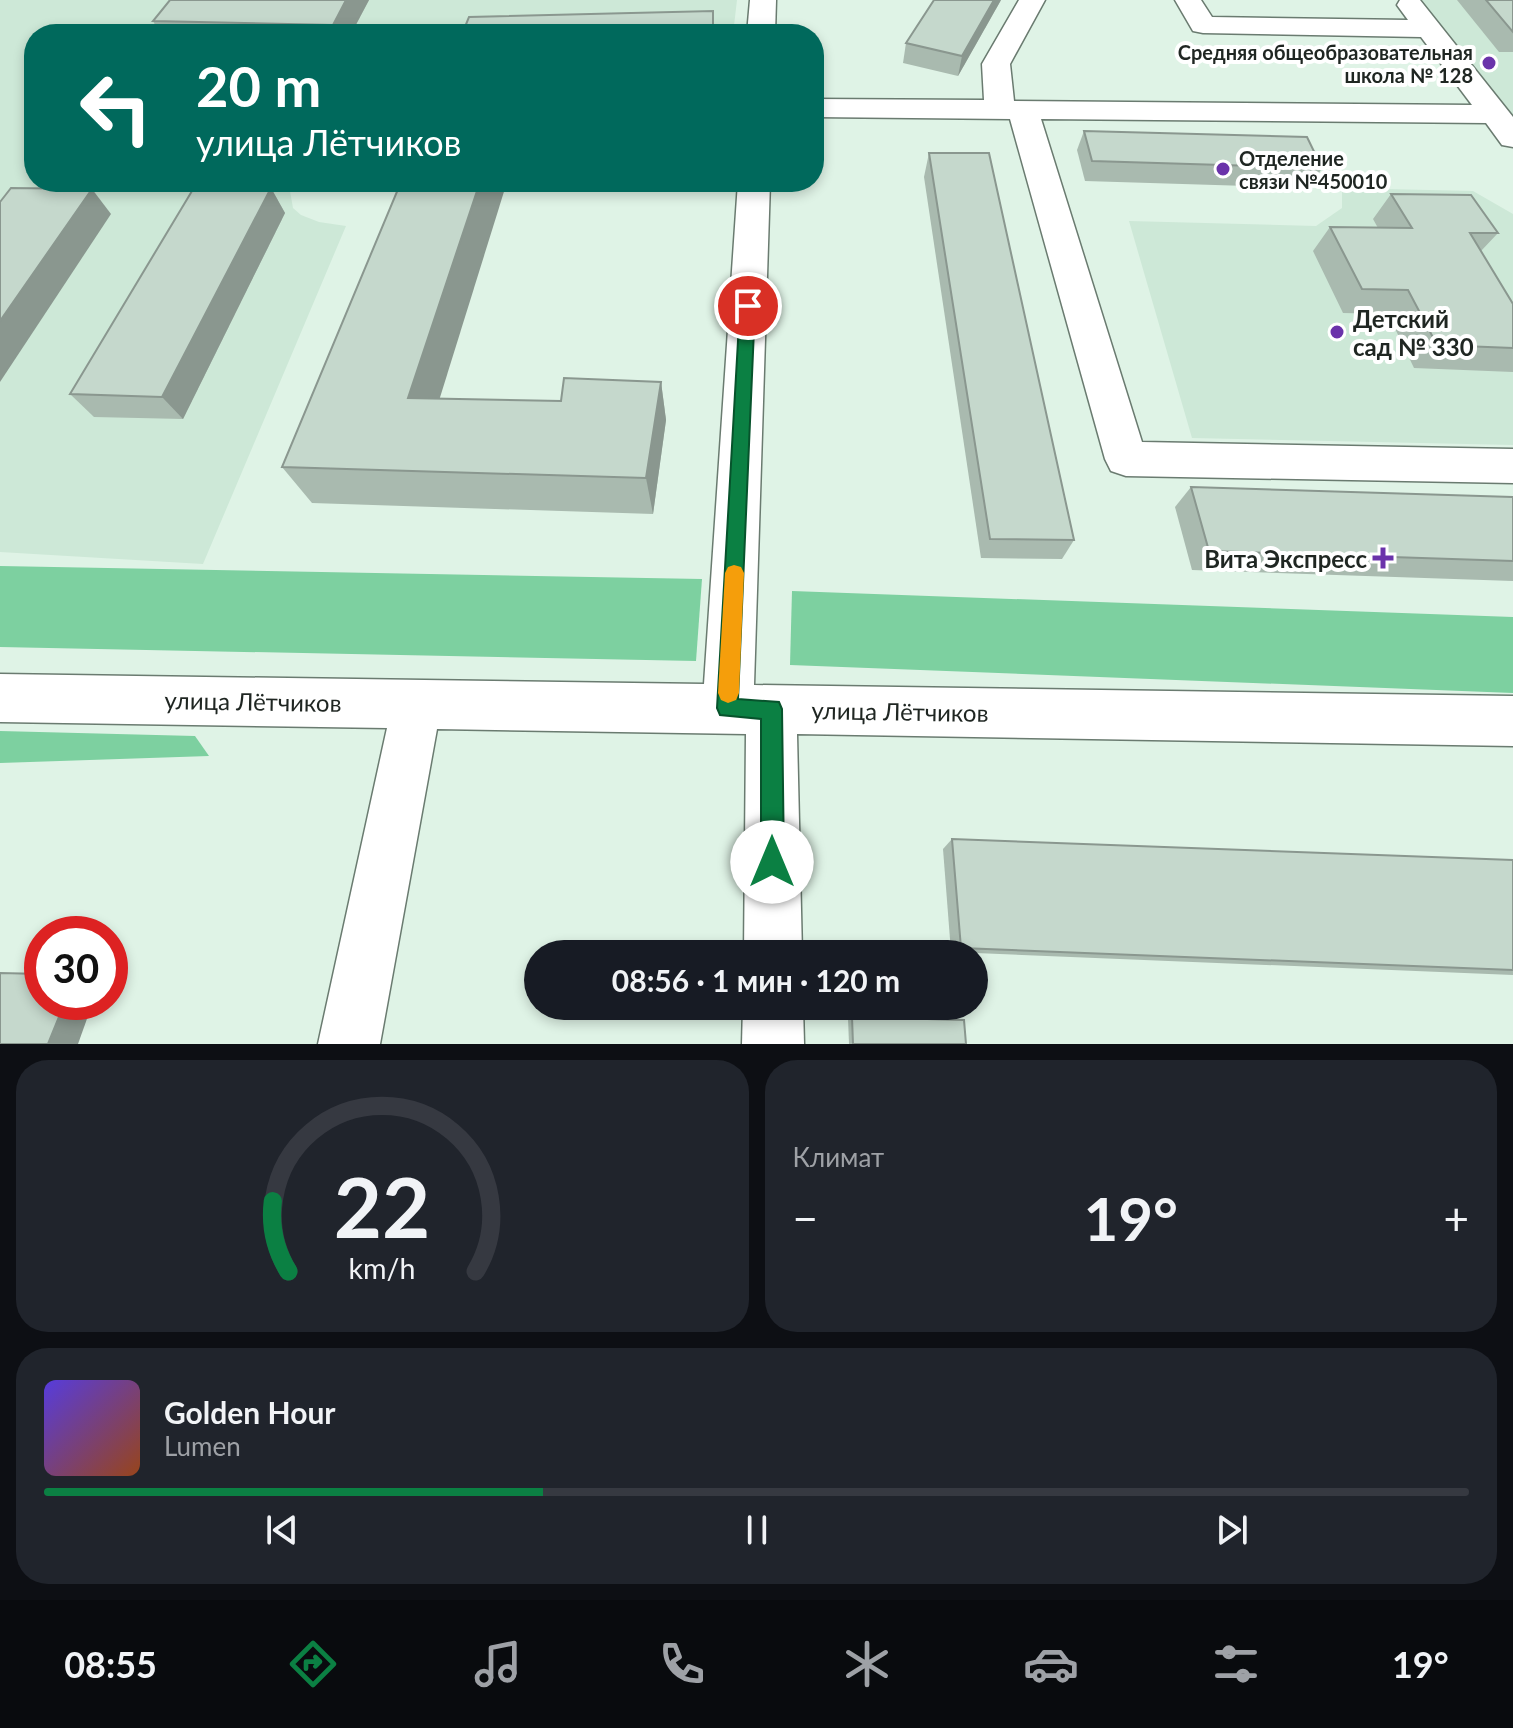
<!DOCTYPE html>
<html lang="ru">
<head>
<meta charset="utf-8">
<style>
	body { margin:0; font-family:Lato,sans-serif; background:#20242c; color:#f1f3f6; height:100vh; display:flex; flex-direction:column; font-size:30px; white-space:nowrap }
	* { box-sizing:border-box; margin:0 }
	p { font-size:26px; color:#9ea1a6 }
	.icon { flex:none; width:44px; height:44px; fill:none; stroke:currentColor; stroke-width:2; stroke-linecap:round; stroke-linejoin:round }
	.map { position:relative; height:1044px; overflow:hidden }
	.side { display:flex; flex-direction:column; gap:16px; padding:16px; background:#0d0f14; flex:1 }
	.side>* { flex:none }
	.hud { position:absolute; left:24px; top:24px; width:800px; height:168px; border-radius:32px; box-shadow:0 4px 12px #0003; background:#00695c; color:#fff; overflow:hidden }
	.speed { position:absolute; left:24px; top:916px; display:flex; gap:16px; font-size:40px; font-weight:700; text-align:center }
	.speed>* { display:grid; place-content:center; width:104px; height:104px; border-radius:50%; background:#171b24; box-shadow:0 4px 12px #0003; line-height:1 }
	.speed .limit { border:12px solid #d22; background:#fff; color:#111 }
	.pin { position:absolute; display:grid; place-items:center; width:68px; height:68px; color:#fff; margin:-34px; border:4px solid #fff; border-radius:50%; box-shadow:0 2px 8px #0007 }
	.me { position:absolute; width:88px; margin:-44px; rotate:0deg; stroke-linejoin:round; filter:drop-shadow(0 0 6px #0008) }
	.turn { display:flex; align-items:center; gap:28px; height:168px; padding:0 40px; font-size:36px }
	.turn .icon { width:104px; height:104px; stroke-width:2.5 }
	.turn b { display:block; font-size:56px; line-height:68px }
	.big { font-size:60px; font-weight:700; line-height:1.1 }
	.side .widget { flex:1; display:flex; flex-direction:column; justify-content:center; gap:12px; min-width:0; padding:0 28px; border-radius:32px; background:#20242c }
	.side .dial { align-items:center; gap:0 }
	.dial svg { height:208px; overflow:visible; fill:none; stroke:#363941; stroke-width:7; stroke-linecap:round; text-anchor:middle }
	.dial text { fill:#f1f3f6; stroke:none }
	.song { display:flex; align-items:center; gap:24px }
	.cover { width:96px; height:96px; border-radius:12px; background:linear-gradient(135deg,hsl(250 70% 55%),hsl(20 70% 35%)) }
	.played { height:8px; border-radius:4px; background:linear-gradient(90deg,#0b8043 35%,#363941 35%) }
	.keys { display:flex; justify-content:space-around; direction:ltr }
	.heat { display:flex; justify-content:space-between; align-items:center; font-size:44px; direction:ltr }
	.side .tiles { flex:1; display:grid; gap:16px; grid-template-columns:1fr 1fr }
	.widget:last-child { grid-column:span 2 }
	.trip { position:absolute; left:524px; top:940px; width:464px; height:80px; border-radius:40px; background:#171b24; box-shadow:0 4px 12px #0003; font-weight:700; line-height:80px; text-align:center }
	.tab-bar { display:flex; height:128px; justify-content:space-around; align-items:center; background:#090b0e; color:#9ea1a6 }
	.tab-bar .icon { width:56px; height:56px }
	.tab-bar .active { color:#0b8043 }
	.tab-bar b { font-size:36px; color:#f1f3f6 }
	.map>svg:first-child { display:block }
	.built { fill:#cde8d7 }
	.green { fill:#7dd0a0 }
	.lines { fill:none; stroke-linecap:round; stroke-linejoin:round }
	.minor-casing { stroke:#6a7b70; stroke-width:3 }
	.minor { fill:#fff; fill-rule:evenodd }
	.wall { fill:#a9baaf }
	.shaded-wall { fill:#8a978f }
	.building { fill:#c5d8cc; stroke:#8a978f; stroke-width:2 }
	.route { fill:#0b8043; stroke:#07532c; stroke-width:2 }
	.slow { fill:#f59e0b }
	.poi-dot { fill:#6a33aa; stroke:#fff; stroke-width:3 }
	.labels { text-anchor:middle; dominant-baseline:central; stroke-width:8; stroke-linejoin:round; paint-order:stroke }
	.far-poi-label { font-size:20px; font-weight:bold; fill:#1f2622; stroke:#fff; text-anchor:end }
	.poi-label { font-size:24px; font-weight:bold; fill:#1f2622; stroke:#fff; text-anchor:start }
	.street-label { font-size:24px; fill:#1f2622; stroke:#fff }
</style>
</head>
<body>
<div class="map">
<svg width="1513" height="1044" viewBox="0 0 1513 1044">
	<rect width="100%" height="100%" fill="#dff3e6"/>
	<!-- built -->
	<g class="built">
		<path d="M 0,0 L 737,0 L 733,34 L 34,34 L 34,182 L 274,182 L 270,190 L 290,191 L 293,208 L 301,215 L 319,222 L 346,226 L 203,564 L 0,552 Z"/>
		<path d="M 1417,0 L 1513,0 L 1513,126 Z"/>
		<path d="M 1342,188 L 1473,191 L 1513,214 L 1513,445 L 1192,438 L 1129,221 L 1316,226 L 1342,208 Z"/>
	</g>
	<!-- green -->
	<g class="green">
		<path d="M 0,566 L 702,579 L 696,661 L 0,647 Z"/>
		<path d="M 792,591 L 1513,617 L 1513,693 L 790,665 Z"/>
		<path d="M 0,731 L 195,736 L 209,756 L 0,763 Z"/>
	</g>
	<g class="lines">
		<defs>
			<g id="minor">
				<path d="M 750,0 L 776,0 L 775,34 L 747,34 Z"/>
				<path d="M 1019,0 L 1045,0 L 1010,64 L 1014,101 L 1472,105 L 1421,37 L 1203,33 L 1193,31 L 1175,0 L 1201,0 L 1212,17 L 1408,20 L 1397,5 L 1400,0 L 1420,0 L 1513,117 L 1513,147 L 1502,145 L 1486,123 L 1041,119 L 1142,442 L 1513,449 L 1513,483 L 1126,476 L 1111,471 L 1105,459 L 1010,119 L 814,117 L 814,99 L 984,100 L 982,64 Z"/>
				<path d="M 738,182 L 770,182 L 754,685 L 1513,696 L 1513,746 L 797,734 L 802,954 L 744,954 L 746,734 L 437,729 L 380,1044 L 318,1044 L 387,728 L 0,722 L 0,674 L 704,684 Z"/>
				<path d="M 743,1006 L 803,1006 L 804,1044 L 742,1044 Z"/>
			</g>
		</defs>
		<!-- minor casing -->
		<use href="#minor" class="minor-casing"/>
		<!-- minor -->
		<use href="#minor" class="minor"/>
	</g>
	<!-- wall -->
	<g class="wall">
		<path d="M 170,0 L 369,0 L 351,34 L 160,34 L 153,21 Z"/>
		<path d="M 1001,0 L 958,76 L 903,63 L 906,43 Z"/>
		<path d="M 1457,0 L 1513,0 L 1513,52 L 1499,52 Z"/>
		<path d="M 1084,131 L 1322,168 L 1310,188 L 1085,181 L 1077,150 Z"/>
		<path d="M 929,153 L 1074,540 L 1062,559 L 981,558 L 924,177 Z"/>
		<path d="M 271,188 L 285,213 L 183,419 L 94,417 L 70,394 Z"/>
		<path d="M 1391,194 L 1498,233 L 1481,251 L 1513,304 L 1513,372 L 1414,368 L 1388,314 L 1343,313 L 1313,251 L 1330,227 L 1378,228 L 1373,219 Z"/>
		<path d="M 661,382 L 666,420 L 653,514 L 312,503 L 282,467 L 440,399 L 561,401 Z"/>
		<path d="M 1191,487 L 1513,497 L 1513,581 L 1192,570 L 1175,507 Z"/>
		<path d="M 952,839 L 1513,860 L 1513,975 L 951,952 L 943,849 Z"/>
		<path d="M 852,1017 L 966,1044 L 849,1044 L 848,1018 Z"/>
	</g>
	<!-- shaded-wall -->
	<g class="shaded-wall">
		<path d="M 346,0 L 369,0 L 351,34 L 336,34 L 333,25 Z"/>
		<path d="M 994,0 L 1001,0 L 958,76 L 962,56 Z"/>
		<path d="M 480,182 L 507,182 L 428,436 L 408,398 Z"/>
		<path d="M 271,188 L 285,213 L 183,419 L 162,397 Z"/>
		<path d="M 92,189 L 111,214 L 0,382 L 0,321 Z"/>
		<path d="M 661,382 L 666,420 L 653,514 L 646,478 Z"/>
		<path d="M 65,1002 L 93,1002 L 78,1044 L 48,1044 Z"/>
	</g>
	<!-- building -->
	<g class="building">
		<path d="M 170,0 L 346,0 L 333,25 L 153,21 Z"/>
		<path d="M 934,0 L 994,0 L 962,56 L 906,43 Z"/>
		<path d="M 1486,0 L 1513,0 L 1513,32 Z"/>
		<path d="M 713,11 L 713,34 L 462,34 L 469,17 Z"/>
		<path d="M 1084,131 L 1307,137 L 1322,168 L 1092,161 Z"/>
		<path d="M 929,153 L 989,153 L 1074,540 L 990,539 Z"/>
		<path d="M 401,182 L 480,182 L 408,398 L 561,401 L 564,378 L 661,382 L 646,478 L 282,467 Z"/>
		<path d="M 195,186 L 271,188 L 162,397 L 70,394 Z"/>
		<path d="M 11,188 L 92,189 L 0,321 L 0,202 Z"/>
		<path d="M 1391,194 L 1471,195 L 1498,233 L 1470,233 L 1513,304 L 1513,348 L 1437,345 L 1408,290 L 1362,289 L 1330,227 L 1412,228 Z"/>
		<path d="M 1191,487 L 1513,497 L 1513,561 L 1209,551 Z"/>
		<path d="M 952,839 L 1513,860 L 1513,970 L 961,948 Z"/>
		<path d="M 0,973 L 42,974 L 42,1002 L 65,1002 L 48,1044 L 0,1044 Z"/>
		<path d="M 852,1017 L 964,1020 L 966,1044 L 853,1044 Z"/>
	</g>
	<!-- route -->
	<path class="route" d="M 748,300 L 755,306 L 738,699 L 779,702 L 782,709 L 784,862 L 780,870 L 772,874 L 764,870 L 761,862 L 761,719 L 720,715 L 717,708 L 740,306 Z"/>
	<!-- slow -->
	<path class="slow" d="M 734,565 L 741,567 L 744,573 L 739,693 L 736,700 L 728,703 L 721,700 L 718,693 L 725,573 L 728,567 Z"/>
	<!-- markers -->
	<g class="poi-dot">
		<circle cx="1489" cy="63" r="8"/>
		<circle cx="1223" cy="169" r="8"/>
		<circle cx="1337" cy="332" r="8"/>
		<path d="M1379 546h8v8h8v8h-8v8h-8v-8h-8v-8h8z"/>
	</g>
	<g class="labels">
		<!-- far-poi labels -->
		<g class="far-poi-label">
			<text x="1473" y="52">Средняя общеобразовательная<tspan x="1473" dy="23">школа № 128</tspan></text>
			<text x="1239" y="158" text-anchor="start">Отделение<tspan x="1239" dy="23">связи №450010</tspan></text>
		</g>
		<!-- poi labels -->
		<g class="poi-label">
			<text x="1353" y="318">Детский<tspan x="1353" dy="28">сад № 330</tspan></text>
			<text x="1367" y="558" text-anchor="end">Вита Экспресс</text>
		</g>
		<!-- street labels -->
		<g class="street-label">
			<text transform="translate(253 701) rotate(1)">улица Лётчиков</text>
			<text transform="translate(900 711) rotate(1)">улица Лётчиков</text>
		</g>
	</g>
</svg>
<div class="speed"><div class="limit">30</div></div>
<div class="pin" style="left:748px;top:306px;background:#d93025"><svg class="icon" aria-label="arrive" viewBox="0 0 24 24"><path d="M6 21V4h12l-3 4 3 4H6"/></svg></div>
<svg class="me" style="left:772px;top:862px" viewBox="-20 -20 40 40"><circle r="19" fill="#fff"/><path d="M0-13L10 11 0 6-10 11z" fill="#0b8043"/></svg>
<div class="trip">08:56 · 1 мин · 120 m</div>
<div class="hud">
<div class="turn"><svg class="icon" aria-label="left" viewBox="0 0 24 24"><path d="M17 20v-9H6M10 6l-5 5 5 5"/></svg><div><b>20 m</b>улица Лётчиков</div></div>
</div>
</div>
<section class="side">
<div class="tiles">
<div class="widget dial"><svg viewBox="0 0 100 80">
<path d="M14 69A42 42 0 1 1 86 69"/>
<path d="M14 69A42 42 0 0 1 8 42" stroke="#0b8043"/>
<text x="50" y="56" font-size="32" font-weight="700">22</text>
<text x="50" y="72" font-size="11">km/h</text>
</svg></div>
<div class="widget"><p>Климат</p>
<div class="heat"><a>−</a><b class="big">19°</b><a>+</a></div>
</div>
<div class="widget">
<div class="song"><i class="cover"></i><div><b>Golden Hour</b><p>Lumen</p></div></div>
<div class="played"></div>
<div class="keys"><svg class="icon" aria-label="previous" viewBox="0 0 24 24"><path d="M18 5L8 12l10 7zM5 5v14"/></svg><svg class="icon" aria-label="pause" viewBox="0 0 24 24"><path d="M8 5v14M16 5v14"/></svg><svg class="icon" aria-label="next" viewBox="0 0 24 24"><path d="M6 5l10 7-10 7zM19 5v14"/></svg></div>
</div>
</div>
</section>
<nav class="tab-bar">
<b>08:55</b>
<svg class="icon active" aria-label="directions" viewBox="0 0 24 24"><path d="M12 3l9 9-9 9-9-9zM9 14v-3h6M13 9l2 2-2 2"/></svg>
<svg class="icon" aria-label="music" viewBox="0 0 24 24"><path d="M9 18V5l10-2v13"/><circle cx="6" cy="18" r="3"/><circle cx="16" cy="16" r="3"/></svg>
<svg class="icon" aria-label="phone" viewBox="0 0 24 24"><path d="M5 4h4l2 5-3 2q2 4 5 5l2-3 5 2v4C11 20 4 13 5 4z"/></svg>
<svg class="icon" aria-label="climate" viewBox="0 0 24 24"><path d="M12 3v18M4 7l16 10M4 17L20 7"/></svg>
<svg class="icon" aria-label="car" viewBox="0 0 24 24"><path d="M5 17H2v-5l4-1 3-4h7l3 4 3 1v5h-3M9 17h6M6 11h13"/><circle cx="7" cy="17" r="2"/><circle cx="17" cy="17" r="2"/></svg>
<svg class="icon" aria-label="filters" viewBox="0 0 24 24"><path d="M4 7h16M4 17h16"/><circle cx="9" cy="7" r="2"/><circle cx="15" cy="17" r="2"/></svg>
<b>19°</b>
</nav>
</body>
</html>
